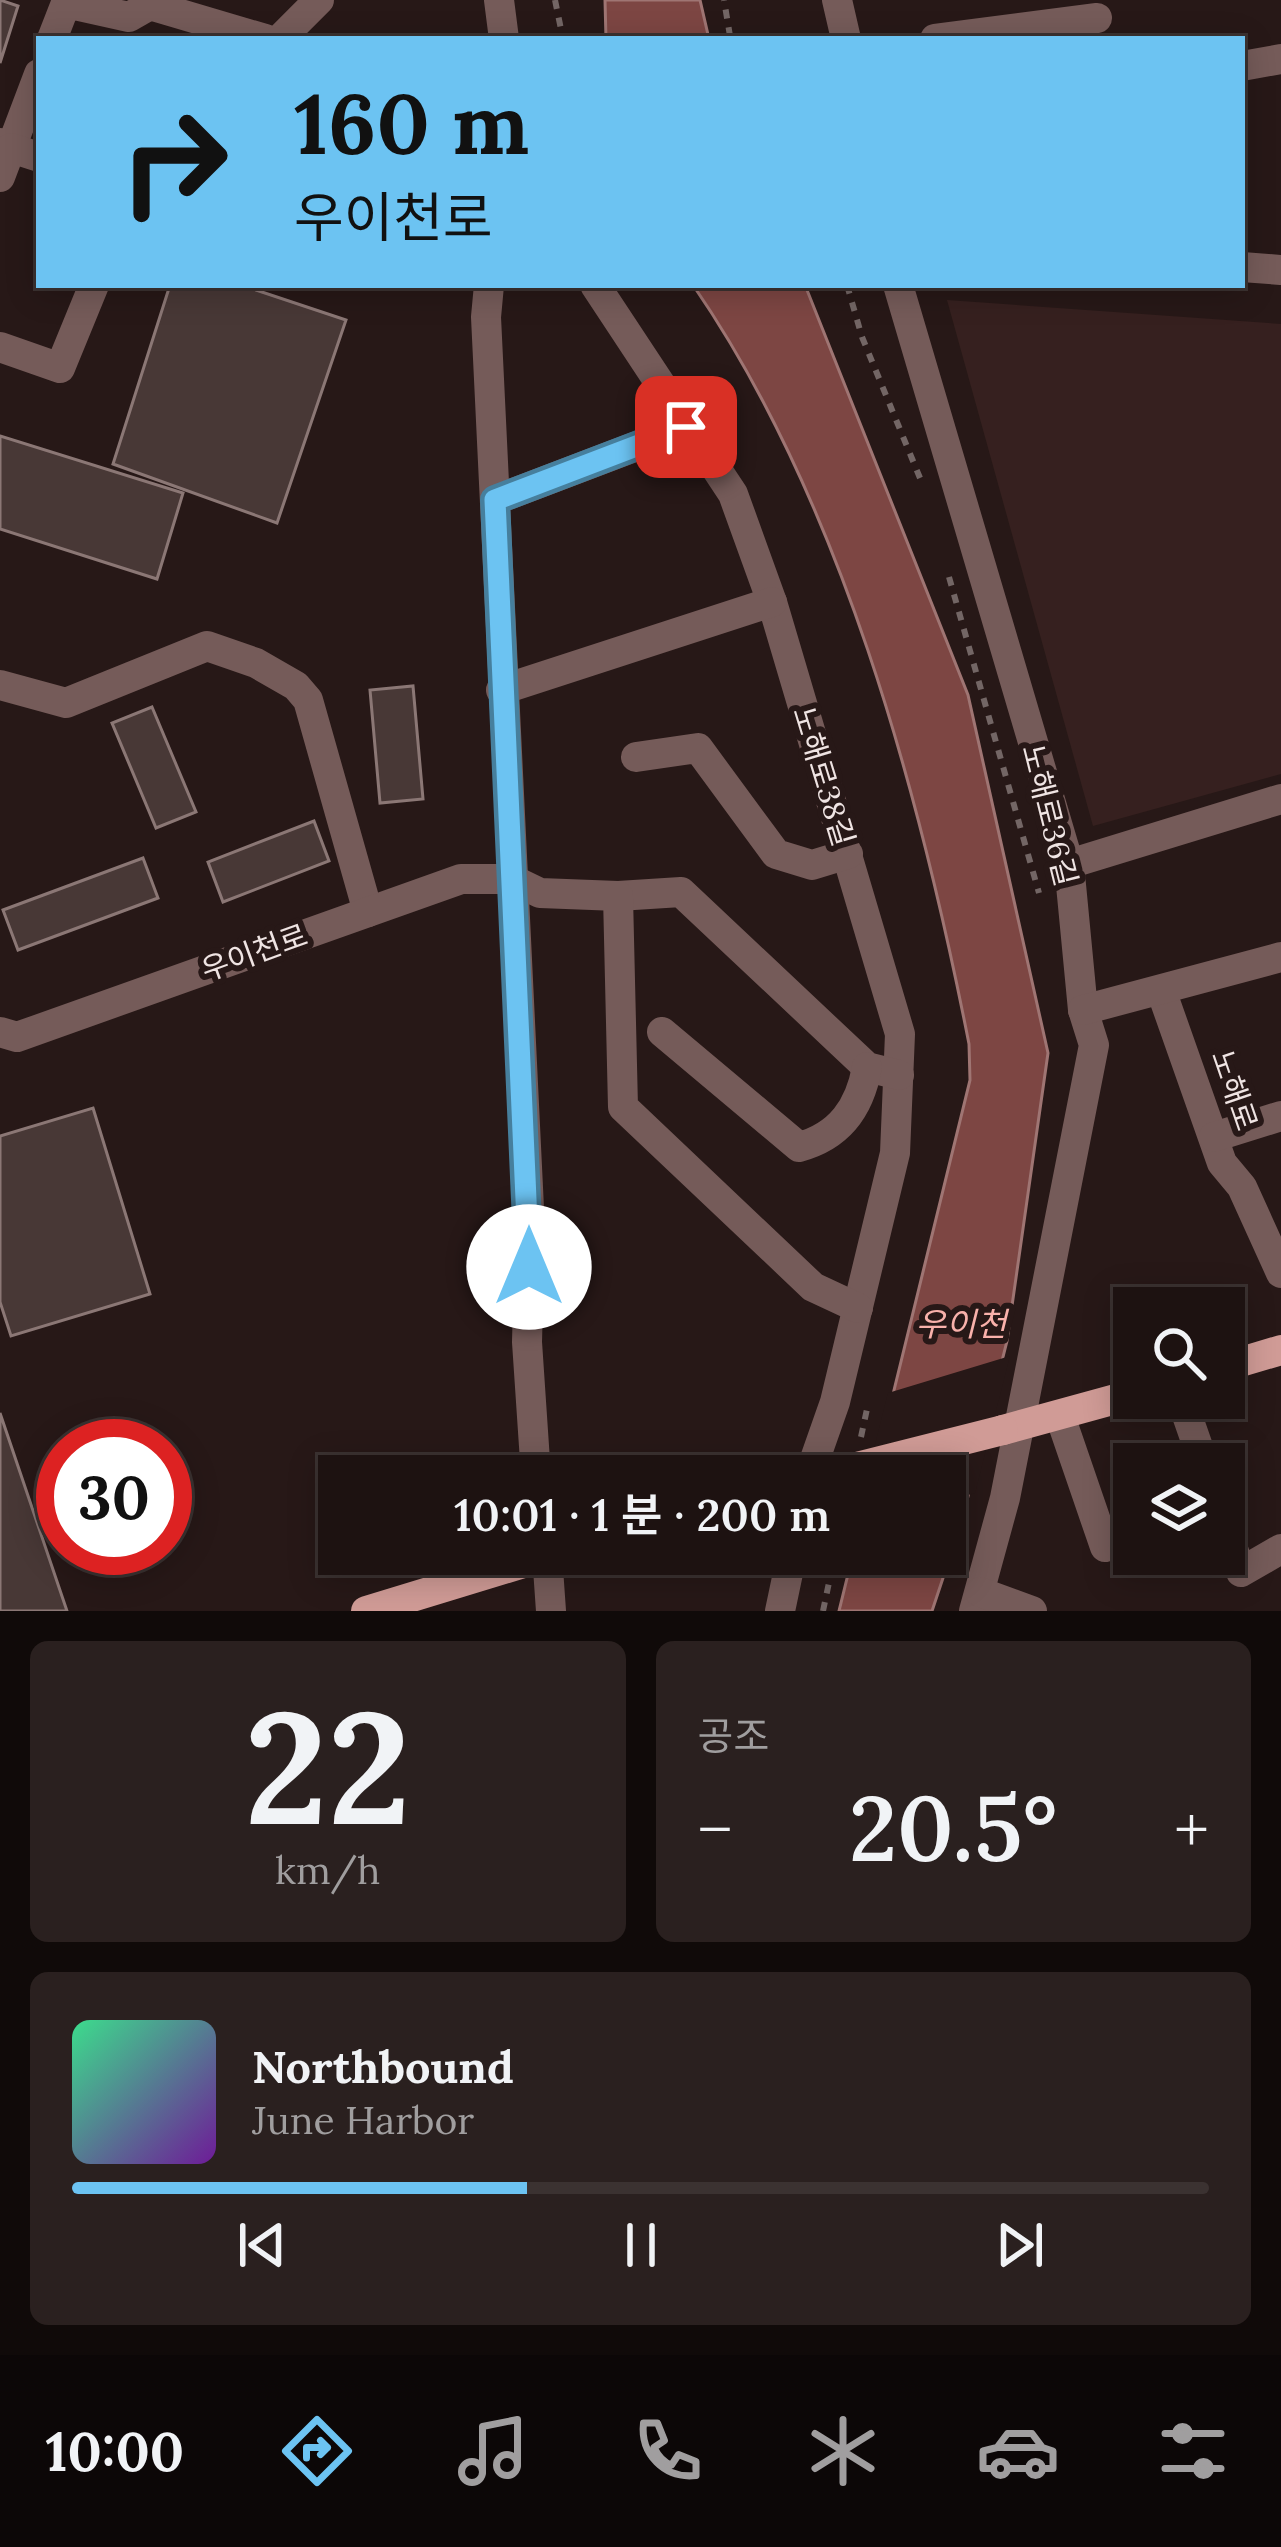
<!DOCTYPE html>
<html lang="ko">
<head>
<meta charset="utf-8">
<style>
	body { margin:0; font-family:Lora,"Noto Sans KR",serif; background:#2a201f; color:#f1f3f6; height:100vh; display:flex; flex-direction:column; font-size:45px; white-space:nowrap }
	* { box-sizing:border-box; margin:0 }
	p { font-size:39px; color:#a09e9f }
	.icon { flex:none; width:66px; height:66px; fill:none; stroke:currentColor; stroke-width:2; stroke-linecap:round; stroke-linejoin:round }
	.map { position:relative; height:1611px; overflow:hidden }
	.panel { display:flex; flex-direction:column; gap:30px; padding:30px; background:#100a09; flex:1 }
	.panel>* { flex:none }
	.banner { position:absolute; left:36px; top:36px; width:1209px; height:252px; border-radius:0px; box-shadow:0 6px 30px #0003,0 0 0 3px #3b3231; background:#6cc3f2; color:#111; overflow:hidden }
	.controls { position:absolute; left:1113px; top:1287px; display:grid; gap:24px }
	.controls a { display:grid; place-items:center; width:132px; height:132px; border-radius:0px; background:#1d1211; box-shadow:0 6px 30px #0003,0 0 0 3px #3b3231; font-size:60px }
	.speed { position:absolute; left:36px; top:1419px; display:flex; gap:24px; font-size:60px; font-weight:700; text-align:center }
	.speed>* { display:grid; place-content:center; width:156px; height:156px; border-radius:50%; background:#1d1211; box-shadow:0 6px 30px #0003,0 0 0 3px #3b3231; line-height:1 }
	.speed .limit { border:18px solid #d22; background:#fff; color:#111 }
	.pin { position:absolute; display:grid; place-items:center; width:102px; height:102px; color:#fff; margin:-51px; border-radius:24px; box-shadow:0 6px 18px #0006 }
	.me { position:absolute; width:132px; margin:-66px; rotate:0deg; stroke-linejoin:round; filter:drop-shadow(0 0 9px #0008) }
	.turn { display:flex; align-items:center; gap:42px; height:252px; padding:0 60px; font-size:54px }
	.turn .icon { width:156px; height:156px; stroke-width:2.5 }
	.turn b { display:block; font-size:84px; line-height:102px }
	.big { font-size:90px; font-weight:600; line-height:1.1 }
	.panel .widget { flex:1; display:flex; flex-direction:column; justify-content:center; gap:18px; min-width:0; padding:0 42px; border-radius:18px; background:#2a201f }
	.panel .dial { align-items:center; gap:0 }
	.dial b { font-size:156px; line-height:1 }
	.song { display:flex; align-items:center; gap:36px }
	.cover { width:144px; height:144px; border-radius:18px; background:linear-gradient(135deg,hsl(150 70% 55%),hsl(280 70% 35%)) }
	.played { height:12px; border-radius:6px; background:linear-gradient(90deg,#6cc3f2 40%,#3b3231 40%) }
	.keys { display:flex; justify-content:space-around; direction:ltr }
	.heat { display:flex; justify-content:space-between; align-items:center; font-size:66px; direction:ltr }
	.panel .tiles { flex:1; display:grid; gap:30px; grid-template-columns:1fr 1fr }
	.widget:last-child { grid-column:span 2 }
	.trip { position:absolute; left:318px; top:1455px; width:648px; height:120px; border-radius:0px; background:#1d1211; box-shadow:0 6px 30px #0003,0 0 0 3px #3b3231; font-weight:600; line-height:120px; text-align:center }
	.tab-bar { display:flex; height:192px; justify-content:space-around; align-items:center; background:#0c0707; color:#a09e9f }
	.tab-bar .icon { width:84px; height:84px }
	.tab-bar .selected { color:#6cc3f2 }
	.tab-bar b { font-size:54px; color:#f1f3f6 }
	.map>svg:first-child { display:block }
	.built { fill:#36201f }
	.water { fill:#7d4643; stroke:#9f7573; stroke-width:3 }
	.pier { fill:#271817 }
	.building { fill:#483836; stroke:#8b7775; stroke-width:3 }
	.lines { fill:none; stroke-linecap:round; stroke-linejoin:round }
	.path { stroke:#736665; stroke-width:6; stroke-dasharray:9 9; stroke-linecap:butt }
	.minor { stroke:#755b59; stroke-width:30 }
	.major { stroke:#d09b96; stroke-width:30 }
	.major-bridge { stroke:#d09b96; stroke-width:30 }
	.route-casing { stroke:#467f9d; stroke-width:30 }
	.route { stroke:#6cc3f2; stroke-width:21 }
	.labels { text-anchor:middle; dominant-baseline:central; stroke-width:12; stroke-linejoin:round; paint-order:stroke }
	.street-label { font-size:30px; fill:#efe4e3; stroke:#271817 }
	.water-label { font-size:33px; font-style:italic; fill:#f9b1ab; stroke:#271817 }
</style>
</head>
<body>
<div class="map">
<svg width="1281" height="1611" viewBox="0 0 1281 1611">
	<rect width="100%" height="100%" fill="#271817"/>
	<!-- built -->
	<path class="built" d="M 947,300 L 1281,324 L 1281,774 L 1093,826 Z"/>
	<!-- water -->
	<g class="water">
		<path d="M 605,0 L 700,0 L 709,39 L 606,39 Z"/>
		<path d="M 693,285 L 805,285 L 968,695 L 1048,1053 L 1007,1341 L 961,1524 L 932,1611 L 839,1611 L 853,1554 L 945,1554 L 945,1476 L 873,1476 L 970,1080 L 969,1044 C 919,790 841,500 693,285 Z"/>
	</g>
	<!-- pier -->
	<path class="pier" d="M 1010,1356 L 975,1493 L 945,1502 L 945,1476 L 867,1476 L 888,1393 Z"/>
	<!-- building -->
	<g class="building">
		<path d="M 0,0 L 18,6 L 0,63 Z"/>
		<path d="M 170,285 L 241,285 L 346,320 L 277,523 L 113,464 Z"/>
		<path d="M 0,436 L 183,493 L 157,579 L 0,529 Z"/>
		<path d="M 413,686 L 423,799 L 380,803 L 370,690 Z"/>
		<path d="M 152,707 L 196,812 L 156,828 L 112,723 Z"/>
		<path d="M 314,821 L 329,861 L 223,902 L 208,862 Z"/>
		<path d="M 143,858 L 158,898 L 18,950 L 3,910 Z"/>
		<path d="M 93,1108 L 150,1294 L 11,1336 L 0,1302 L 0,1136 Z"/>
		<path d="M 0,1413 L 67,1611 L 0,1611 Z"/>
	</g>
	<g class="lines">
		<!-- path -->
		<g class="path">
			<path d="M 555,0 L 563,39"/>
			<path d="M 712,39 L 730,36 L 724,0"/>
			<path d="M 847,285 L 862,337 L 920,478"/>
			<path d="M 949,577 L 1039,893"/>
			<path d="M 861,1437 L 867,1409"/>
			<path d="M 823,1611 L 835,1554"/>
		</g>
		<!-- minor -->
		<g class="minor">
			<path d="M 499,0 L 504,39"/>
			<path d="M 837,0 L 846,39"/>
			<path d="M 52,39 L 66,3 L 129,17 L 150,5 L 265,39"/>
			<path d="M 280,39 L 319,0"/>
			<path d="M 935,39 L 1097,18"/>
			<path d="M 1242,66 L 1281,59"/>
			<path d="M 0,143 L 11,148 L 39,74"/>
			<path d="M 0,177 L 11,148 L 39,157"/>
			<path d="M 1242,267 L 1281,270"/>
			<path d="M 489,285 L 486,317 L 530,1229 L 527,1342 L 536,1476"/>
			<path d="M 595,285 L 733,494 L 772,602 L 900,1034 L 895,1153 L 835,1402 L 809,1476"/>
			<path d="M 898,285 L 1069,864 L 1083,1010 L 1094,1045 L 1005,1498 L 974,1611"/>
			<path d="M 0,347 L 60,368 L 94,285"/>
			<path d="M 495,500 L 687,427"/>
			<path d="M 0,685 L 66,703 L 207,646 L 256,663 L 296,686 L 308,700 L 368,912"/>
			<path d="M 501,690 L 772,602"/>
			<path d="M 636,757 L 698,748 L 776,854 L 812,865 L 848,854"/>
			<path d="M 1069,864 L 1281,799"/>
			<path d="M 618,896 L 681,892 L 867,1067 L 899,1075"/>
			<path d="M 1161,990 L 1222,1163 L 1242,1187 L 1281,1273"/>
			<path d="M 1083,1010 L 1281,957"/>
			<path d="M 0,1032 L 17,1037 L 461,879 L 511,879 L 540,893 L 618,896 L 623,1107 L 813,1287 L 858,1308"/>
			<path d="M 662,1032 L 799,1147 C 840,1136 860,1107 867,1067"/>
			<path d="M 1214,1137 L 1281,1116"/>
			<path d="M 1181,1398 L 1204,1464"/>
			<path d="M 1060,1416 L 1105,1547"/>
			<path d="M 1224,1523 L 1241,1572 L 1281,1549"/>
			<path d="M 547,1554 L 551,1611"/>
			<path d="M 980,1592 L 1032,1611"/>
			<path d="M 780,1611 L 792,1554"/>
		</g>
		<!-- major -->
		<g class="major">
			<path d="M 1224,1367 L 1281,1350"/>
			<path d="M 1003,1430 L 1134,1394"/>
			<path d="M 366,1611 L 553,1554"/>
		</g>
		<!-- major-bridge -->
		<path class="major-bridge" d="M 825,1475 L 1003,1430"/>
	</g>
	<g class="lines">
		<defs>
			<path id="route" d="M 529,1267 L 495,500 L 686,427"/>
		</defs>
		<!-- route casing -->
		<use href="#route" class="route-casing"/>
		<!-- route -->
		<use href="#route" class="route"/>
	</g>
	<g class="labels">
		<!-- street labels -->
		<g class="street-label">
			<text transform="translate(824 776) rotate(73)">노해로38길</text>
			<text transform="translate(1050 815) rotate(76)">노해로36길</text>
			<text transform="translate(254 952) rotate(-20)">우이천로</text>
			<text transform="translate(1235 1090) rotate(71)">노해로</text>
		</g>
		<!-- water labels -->
		<g class="water-label">
			<text x="961" y="1324">우이천</text>
		</g>
	</g>
</svg>
<div class="controls">
<a><svg class="icon" aria-label="search" viewBox="0 0 24 24"><circle cx="10" cy="10" r="6"/><path d="M15 15l6 6"/></svg></a>
<a><svg class="icon" aria-label="layers" viewBox="0 0 24 24"><path d="M12 4l9 5-9 5-9-5zM3 14l9 5 9-5"/></svg></a>
</div>
<div class="speed"><div class="limit">30</div></div>
<div class="pin" style="left:686px;top:427px;background:#d93025"><svg class="icon" aria-label="arrive" viewBox="0 0 24 24"><path d="M6 21V4h12l-3 4 3 4H6"/></svg></div>
<svg class="me" style="left:529px;top:1267px" viewBox="-20 -20 40 40"><circle r="19" fill="#fff"/><path d="M0-13L10 11 0 6-10 11z" fill="#6cc3f2"/></svg>
<div class="trip">10:01 · 1 분 · 200 m</div>
<div class="banner">
<div class="turn"><svg class="icon" aria-label="right" viewBox="0 0 24 24"><path d="M7 20v-9h11M14 6l5 5-5 5"/></svg><div><b>160 m</b>우이천로</div></div>
</div>
</div>
<section class="panel">
<div class="tiles">
<div class="widget dial"><b>22</b><p>km/h</p></div>
<div class="widget"><p>공조</p>
<div class="heat"><a>−</a><b class="big">20.5°</b><a>+</a></div>
</div>
<div class="widget">
<div class="song"><i class="cover"></i><div><b>Northbound</b><p>June Harbor</p></div></div>
<div class="played"></div>
<div class="keys"><svg class="icon" aria-label="previous" viewBox="0 0 24 24"><path d="M18 5L8 12l10 7zM5 5v14"/></svg><svg class="icon" aria-label="pause" viewBox="0 0 24 24"><path d="M8 5v14M16 5v14"/></svg><svg class="icon" aria-label="next" viewBox="0 0 24 24"><path d="M6 5l10 7-10 7zM19 5v14"/></svg></div>
</div>
</div>
</section>
<nav class="tab-bar">
<b>10:00</b>
<svg class="icon selected" aria-label="directions" viewBox="0 0 24 24"><path d="M12 3l9 9-9 9-9-9zM9 14v-3h6M13 9l2 2-2 2"/></svg>
<svg class="icon" aria-label="music" viewBox="0 0 24 24"><path d="M9 18V5l10-2v13"/><circle cx="6" cy="18" r="3"/><circle cx="16" cy="16" r="3"/></svg>
<svg class="icon" aria-label="phone" viewBox="0 0 24 24"><path d="M5 4h4l2 5-3 2q2 4 5 5l2-3 5 2v4C11 20 4 13 5 4z"/></svg>
<svg class="icon" aria-label="climate" viewBox="0 0 24 24"><path d="M12 3v18M4 7l16 10M4 17L20 7"/></svg>
<svg class="icon" aria-label="car" viewBox="0 0 24 24"><path d="M5 17H2v-5l4-1 3-4h7l3 4 3 1v5h-3M9 17h6M6 11h13"/><circle cx="7" cy="17" r="2"/><circle cx="17" cy="17" r="2"/></svg>
<svg class="icon" aria-label="filters" viewBox="0 0 24 24"><path d="M4 7h16M4 17h16"/><circle cx="9" cy="7" r="2"/><circle cx="15" cy="17" r="2"/></svg>
</nav>
</body>
</html>
